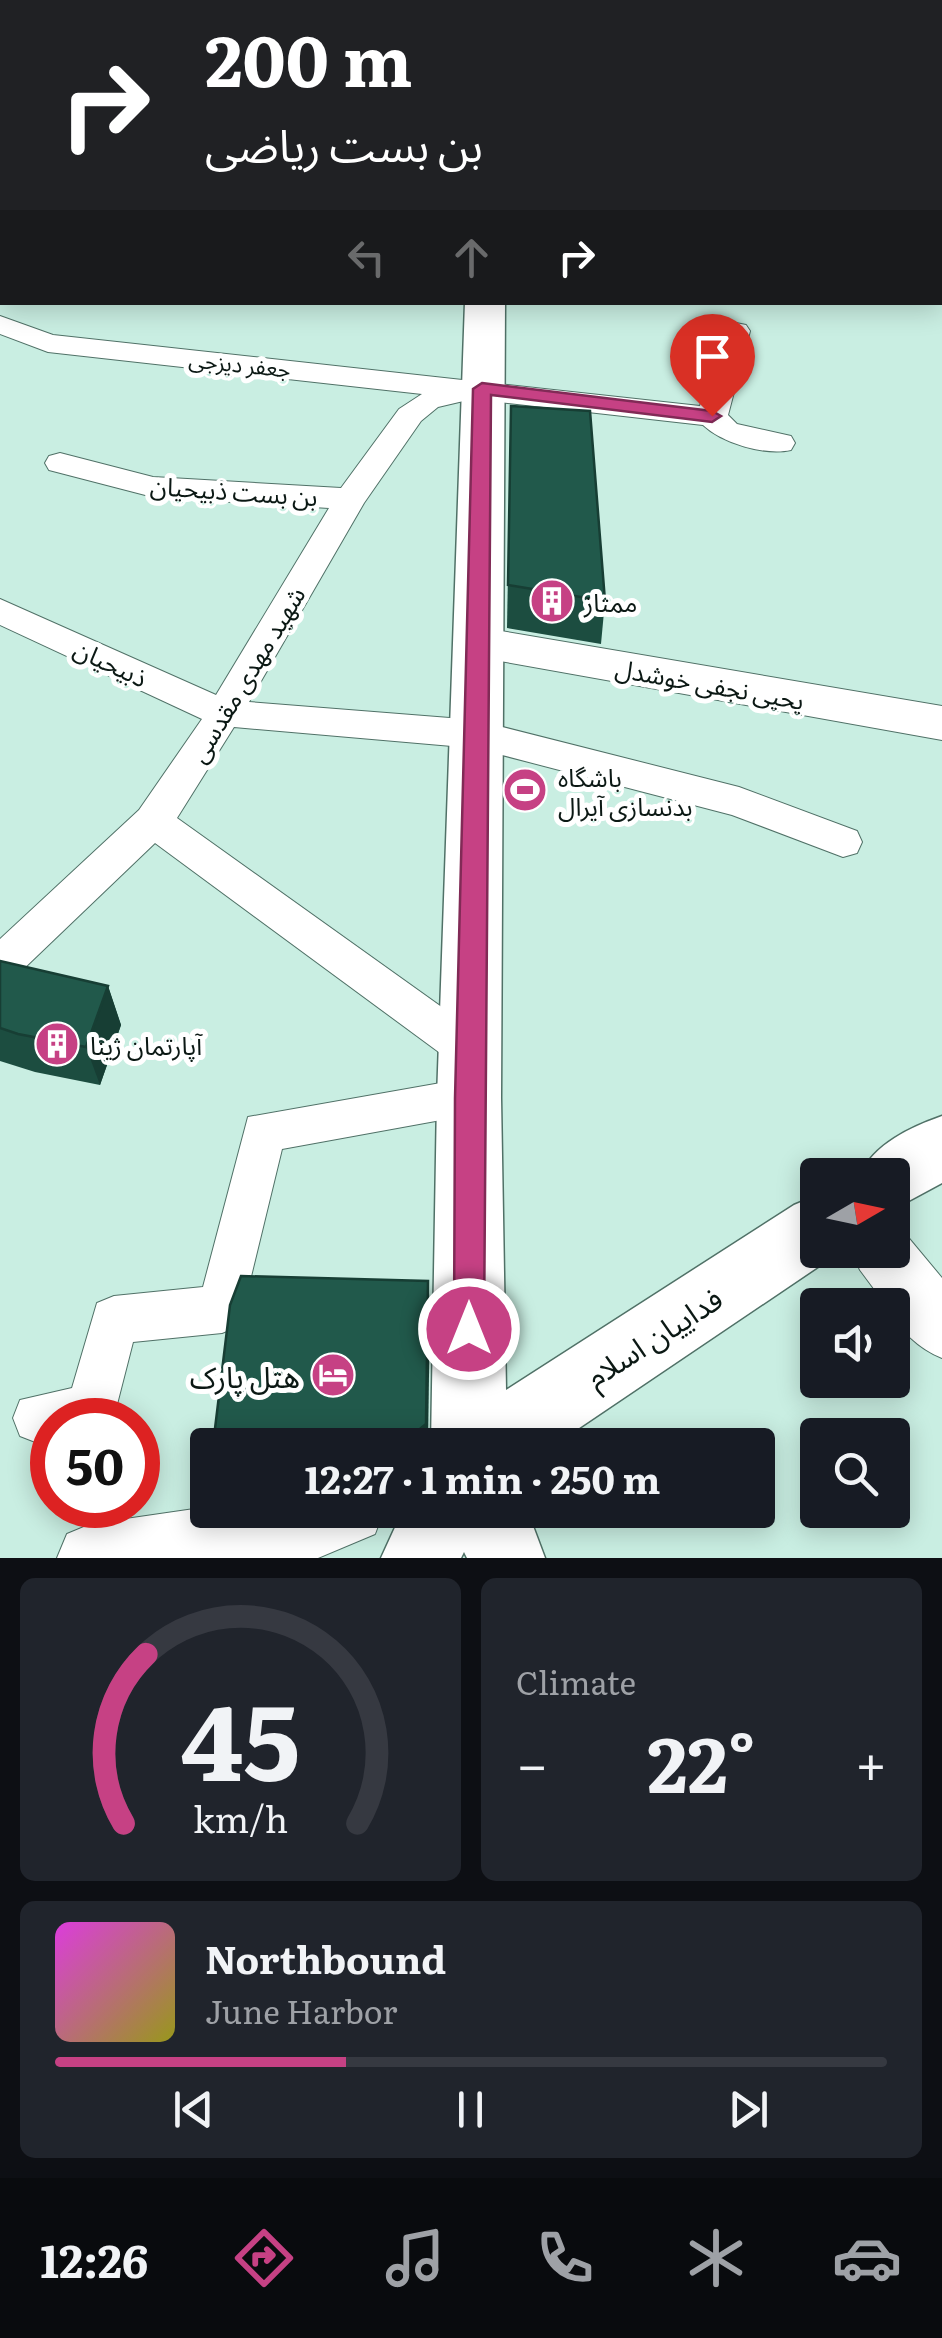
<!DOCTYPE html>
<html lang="en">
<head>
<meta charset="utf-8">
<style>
	body { margin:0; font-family:Literata,"Noto Sans Arabic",serif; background:#20242c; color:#f1f3f6; height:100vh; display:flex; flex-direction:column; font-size:38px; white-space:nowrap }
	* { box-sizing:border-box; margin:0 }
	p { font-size:32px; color:#9ea1a6 }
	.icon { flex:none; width:55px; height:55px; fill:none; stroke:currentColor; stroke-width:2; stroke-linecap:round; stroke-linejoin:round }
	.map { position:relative; height:1558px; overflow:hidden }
	.drawer { display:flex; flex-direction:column; gap:20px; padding:20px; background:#0d0f14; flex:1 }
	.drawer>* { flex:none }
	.hud { position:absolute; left:0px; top:0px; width:942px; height:305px; box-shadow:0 5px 25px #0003; background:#202124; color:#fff; overflow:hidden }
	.needle { width:65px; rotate:81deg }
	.fabs { position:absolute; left:800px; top:1158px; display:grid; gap:20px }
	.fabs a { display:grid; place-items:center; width:110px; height:110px; border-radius:10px; background:#171b24; box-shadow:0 5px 25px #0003; font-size:50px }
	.speed { position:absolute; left:30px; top:1398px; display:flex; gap:20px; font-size:50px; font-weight:700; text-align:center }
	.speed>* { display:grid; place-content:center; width:130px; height:130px; border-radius:50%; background:#171b24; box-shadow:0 5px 25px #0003; line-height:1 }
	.speed .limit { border:15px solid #d22; background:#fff; color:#111 }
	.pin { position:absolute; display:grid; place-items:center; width:85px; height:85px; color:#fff; margin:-102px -42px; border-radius:50% 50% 50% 0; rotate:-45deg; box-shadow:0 0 10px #0007 }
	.pin .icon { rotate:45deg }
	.me { position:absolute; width:110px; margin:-55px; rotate:0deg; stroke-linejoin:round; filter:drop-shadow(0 0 8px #0008) }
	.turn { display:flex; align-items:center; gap:35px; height:210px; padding:0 40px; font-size:45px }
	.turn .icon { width:130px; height:130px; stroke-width:2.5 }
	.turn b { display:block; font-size:70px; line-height:85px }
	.lanes { display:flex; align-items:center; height:95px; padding:0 40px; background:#0003; justify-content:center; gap:50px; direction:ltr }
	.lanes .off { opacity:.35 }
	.big { font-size:75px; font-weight:700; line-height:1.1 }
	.drawer .card { flex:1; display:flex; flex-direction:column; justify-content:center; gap:15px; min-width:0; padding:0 35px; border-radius:15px; background:#20242c }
	.drawer .dial { align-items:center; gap:0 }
	.dial svg { height:260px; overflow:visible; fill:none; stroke:#363941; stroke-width:7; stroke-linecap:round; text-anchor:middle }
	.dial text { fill:#f1f3f6; stroke:none }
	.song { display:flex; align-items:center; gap:30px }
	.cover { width:120px; height:120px; border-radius:15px; background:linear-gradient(135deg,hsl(300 70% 55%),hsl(60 70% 35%)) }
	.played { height:10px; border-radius:5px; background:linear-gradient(90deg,#c64184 35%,#363941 35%) }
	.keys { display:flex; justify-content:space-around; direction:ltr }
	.heat { display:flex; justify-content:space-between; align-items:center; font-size:55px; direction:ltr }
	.drawer .tiles { flex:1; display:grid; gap:20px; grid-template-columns:1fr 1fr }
	.card:last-child { grid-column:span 2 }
	.trip { position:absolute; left:190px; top:1428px; width:585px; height:100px; border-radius:10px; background:#171b24; box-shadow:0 5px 25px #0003; font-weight:700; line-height:100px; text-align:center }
	.menu { display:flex; height:160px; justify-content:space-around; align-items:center; background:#090b0e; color:#9ea1a6 }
	.menu .icon { width:70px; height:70px }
	.menu .selected { color:#c64184 }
	.menu b { font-size:45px; color:#f1f3f6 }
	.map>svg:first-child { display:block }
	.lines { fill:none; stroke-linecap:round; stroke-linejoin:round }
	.minor-casing { stroke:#507167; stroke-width:2 }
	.tertiary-casing { stroke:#507167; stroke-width:2 }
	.secondary-casing { stroke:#507167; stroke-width:3 }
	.minor { fill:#fff; fill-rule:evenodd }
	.tertiary { fill:#fff; fill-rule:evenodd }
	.secondary { fill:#fff; fill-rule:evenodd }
	.wall { fill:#1c4d40 }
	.shaded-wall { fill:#173e34 }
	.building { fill:#21594b; stroke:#173e34; stroke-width:2.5 }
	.route { fill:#c64184; stroke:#812a56; stroke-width:2.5 }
	.labels { text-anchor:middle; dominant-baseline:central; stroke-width:10; stroke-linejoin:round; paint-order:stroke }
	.far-street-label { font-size:22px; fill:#0b1814; stroke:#fff }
	.street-label { font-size:25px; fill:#0b1814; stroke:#fff }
	.poi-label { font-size:25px; fill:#0b1814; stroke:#fff; text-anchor:start }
	.near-street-label { font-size:30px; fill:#0b1814; stroke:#fff }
	.near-poi-label { font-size:30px; fill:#0b1814; stroke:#fff; text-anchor:end }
</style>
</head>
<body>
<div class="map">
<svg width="942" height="1558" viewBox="0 0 942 1558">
	<rect width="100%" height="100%" fill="#c9eee2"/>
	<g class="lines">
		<defs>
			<g id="minor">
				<rect x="0" y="135" width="2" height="14"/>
				<path d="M 940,185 L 942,186 L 942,202 L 940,201 Z"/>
				<rect x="940" y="214" width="2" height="16"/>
				<path d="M 0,316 L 53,335 L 700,406 L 722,331 L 736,323 L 746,325 L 750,331 L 728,415 L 737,424 L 791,436 L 795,443 L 791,450 C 765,456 722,443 703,425 L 472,399 L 438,407 L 421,421 L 364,503 L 249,702 L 475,720 L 739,787 L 857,831 L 862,842 L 857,853 L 843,857 L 732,815 L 475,748 L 234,727 L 177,818 L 485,1038 L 492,1051 L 485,1064 L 470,1070 L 455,1064 L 155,843 L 15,977 L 0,982 L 0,939 L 139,810 L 202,719 L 0,625 L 0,599 L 216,695 L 329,508 L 153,497 L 49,470 L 45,463 L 49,456 L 60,453 L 153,477 L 341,488 L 399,409 L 422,394 L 48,352 L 0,334 Z"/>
				<path d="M 469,1078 L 485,1084 L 491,1098 L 485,1112 L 282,1149 L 239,1326 L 222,1333 L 133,1342 L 113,1420 L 52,1420 L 52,1441 L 38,1443 L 20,1436 L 13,1418 L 20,1400 L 72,1388 L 97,1303 L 114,1296 L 203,1287 L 248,1117 Z"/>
			</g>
			<g id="tertiary">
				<path d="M 622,0 L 654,0 L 656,2 L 624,2 Z"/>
				<path d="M 940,96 L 942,97 L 942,115 L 940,114 Z"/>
				<path d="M 477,627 L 942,706 L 942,740 L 461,654 L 455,643 L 461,632 Z"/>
				<path d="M 892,1226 L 902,1230 L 942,1278 L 942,1358 C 922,1350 894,1329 892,1305 L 886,1305 L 860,1270 L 851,1250 L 892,1250 Z"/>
				<path d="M 208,1507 L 208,1510 L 384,1510 L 375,1534 L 318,1558 L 57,1558 L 67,1534 L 91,1524 Z"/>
			</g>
			<g id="secondary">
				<path d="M 473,0 L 505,0 L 505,2 L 474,2 Z"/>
				<path d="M 465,302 L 505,302 L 501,1098 L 506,1390 L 794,1205 L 818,1195 L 818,1250 L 843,1250 L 554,1445 L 431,1445 L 437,1098 Z"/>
				<path d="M 942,1116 L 942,1183 L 892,1210 L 892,1175 L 860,1175 C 874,1144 911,1127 942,1116 Z"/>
				<path d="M 403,1510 L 527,1510 L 545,1558 L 467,1558 L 464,1552 L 461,1558 L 381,1558 Z"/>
			</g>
		</defs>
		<!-- minor casing -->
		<use href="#minor" class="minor-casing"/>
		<!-- tertiary casing -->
		<use href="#tertiary" class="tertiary-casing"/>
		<!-- secondary casing -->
		<use href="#secondary" class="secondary-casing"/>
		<!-- minor -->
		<use href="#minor" class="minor"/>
		<!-- tertiary -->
		<use href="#tertiary" class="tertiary"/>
		<!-- secondary -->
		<use href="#secondary" class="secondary"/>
	</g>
	<!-- wall -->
	<g class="wall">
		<path d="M 511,406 L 605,601 L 601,644 L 507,628 Z"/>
		<path d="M 0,961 L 108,986 L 121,1025 L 100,1085 L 35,1072 L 0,1061 Z"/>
	</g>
	<!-- shaded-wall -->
	<g class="shaded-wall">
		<path d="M 2,61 L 2,100 L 0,103 L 0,64 Z"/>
		<path d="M 108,986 L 121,1025 L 100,1085 L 86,1047 Z"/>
		<path d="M 428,1281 L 430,1306 L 428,1445 L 400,1445 Z"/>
	</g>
	<!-- building -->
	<g class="building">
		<path d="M 0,15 L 2,15 L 2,61 L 0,64 Z"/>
		<path d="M 511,406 L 590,411 L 605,601 L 508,585 Z"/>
		<path d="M 0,961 L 108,986 L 86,1047 L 18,1034 L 0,1028 Z"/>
		<path d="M 241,1276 L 428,1281 L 426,1424 L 400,1445 L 213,1445 L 230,1305 Z"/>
	</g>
	<!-- route -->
	<path class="route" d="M 482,383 L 712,411 L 721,416 L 712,422 L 491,395 L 484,1329 L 479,1340 L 469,1344 L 459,1340 L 454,1329 L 455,1098 L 473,389 Z"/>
	<!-- icons -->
	<defs>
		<symbol id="building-disc" viewBox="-11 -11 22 22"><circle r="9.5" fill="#c64184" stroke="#fff"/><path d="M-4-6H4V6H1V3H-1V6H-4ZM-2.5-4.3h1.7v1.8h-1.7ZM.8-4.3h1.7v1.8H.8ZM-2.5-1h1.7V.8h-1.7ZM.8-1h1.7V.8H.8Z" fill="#fff"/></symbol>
		<symbol id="stadium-disc" viewBox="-11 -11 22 22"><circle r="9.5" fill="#c64184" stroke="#fff"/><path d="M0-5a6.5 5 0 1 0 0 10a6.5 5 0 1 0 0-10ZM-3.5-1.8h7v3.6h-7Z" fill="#fff"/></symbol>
		<symbol id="hotel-disc" viewBox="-11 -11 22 22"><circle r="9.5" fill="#c64184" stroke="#fff"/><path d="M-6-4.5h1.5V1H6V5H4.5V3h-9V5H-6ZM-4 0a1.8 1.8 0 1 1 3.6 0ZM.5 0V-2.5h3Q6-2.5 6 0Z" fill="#fff"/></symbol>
	</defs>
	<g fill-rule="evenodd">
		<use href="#building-disc" x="527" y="576" width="50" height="50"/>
		<use href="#stadium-disc" x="500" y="765" width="50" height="50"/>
		<use href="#building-disc" x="32" y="1019" width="50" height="50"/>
		<use href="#hotel-disc" x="308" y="1350" width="50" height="50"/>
	</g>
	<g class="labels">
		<!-- far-street labels -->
		<g class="far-street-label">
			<text transform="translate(240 363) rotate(6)">جعفر دیزجی</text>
		</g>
		<!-- street labels -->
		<g class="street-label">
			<text transform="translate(234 490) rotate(4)">بن بست ذبیحیان</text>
			<text transform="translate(111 662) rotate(25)">ذبیحیان</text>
			<text transform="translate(246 674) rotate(-59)">شهید مهدی مقدسی</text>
			<text transform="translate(710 683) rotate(10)">یحیی نجفی خوشدل</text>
		</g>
		<!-- poi labels -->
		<g class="poi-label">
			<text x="584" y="601">ممتاز</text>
			<text x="558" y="776">باشگاه<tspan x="558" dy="29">بدنسازی آیرال</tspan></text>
			<text x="90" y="1044">آپارتمان ژینا</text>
		</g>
		<!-- near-street labels -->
		<g class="near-street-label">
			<text transform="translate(653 1336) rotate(-33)">فداییان اسلام</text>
		</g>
		<!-- near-poi labels -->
		<g class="near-poi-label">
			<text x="300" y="1375">هتل پارک</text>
		</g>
	</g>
</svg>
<div class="fabs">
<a><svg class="needle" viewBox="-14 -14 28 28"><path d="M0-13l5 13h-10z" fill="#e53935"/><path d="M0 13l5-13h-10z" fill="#9ea1a6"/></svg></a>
<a><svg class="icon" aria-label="sound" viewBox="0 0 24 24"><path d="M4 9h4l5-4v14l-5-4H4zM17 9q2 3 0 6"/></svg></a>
<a><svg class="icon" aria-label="search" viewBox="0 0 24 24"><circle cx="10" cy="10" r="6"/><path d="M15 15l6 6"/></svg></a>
</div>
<div class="speed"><div class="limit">50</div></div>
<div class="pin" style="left:712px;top:416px;background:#d93025"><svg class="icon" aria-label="arrive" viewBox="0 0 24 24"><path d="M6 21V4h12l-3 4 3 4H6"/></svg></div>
<svg class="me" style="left:469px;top:1329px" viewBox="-20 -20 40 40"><circle r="17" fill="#c64184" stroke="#fff" stroke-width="3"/><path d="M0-11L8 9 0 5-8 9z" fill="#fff"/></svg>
<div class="trip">12:27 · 1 min · 250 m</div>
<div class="hud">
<div class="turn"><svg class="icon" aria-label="right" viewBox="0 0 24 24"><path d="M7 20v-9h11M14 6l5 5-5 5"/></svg><div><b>200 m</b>بن بست ریاضی</div></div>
<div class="lanes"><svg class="icon off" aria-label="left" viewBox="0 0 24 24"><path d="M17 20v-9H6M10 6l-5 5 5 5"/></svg><svg class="icon off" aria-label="ahead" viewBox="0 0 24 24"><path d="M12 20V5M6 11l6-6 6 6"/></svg><svg class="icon" aria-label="right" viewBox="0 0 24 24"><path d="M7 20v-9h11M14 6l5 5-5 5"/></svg></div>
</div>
</div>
<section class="drawer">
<div class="tiles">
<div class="card dial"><svg viewBox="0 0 100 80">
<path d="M14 69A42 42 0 1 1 86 69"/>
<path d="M14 69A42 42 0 0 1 21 17" stroke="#c64184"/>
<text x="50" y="56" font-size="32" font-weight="700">45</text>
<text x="50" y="72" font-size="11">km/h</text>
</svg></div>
<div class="card"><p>Climate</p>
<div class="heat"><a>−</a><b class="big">22°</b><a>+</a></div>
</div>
<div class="card">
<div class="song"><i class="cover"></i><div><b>Northbound</b><p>June Harbor</p></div></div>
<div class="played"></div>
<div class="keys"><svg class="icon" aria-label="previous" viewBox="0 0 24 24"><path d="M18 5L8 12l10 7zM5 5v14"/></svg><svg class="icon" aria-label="pause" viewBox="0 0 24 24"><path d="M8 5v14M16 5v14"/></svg><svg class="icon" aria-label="next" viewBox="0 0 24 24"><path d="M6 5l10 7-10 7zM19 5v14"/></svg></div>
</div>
</div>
</section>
<nav class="menu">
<b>12:26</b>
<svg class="icon selected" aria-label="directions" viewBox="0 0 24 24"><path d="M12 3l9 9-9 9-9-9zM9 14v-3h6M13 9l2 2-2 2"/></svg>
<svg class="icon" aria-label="music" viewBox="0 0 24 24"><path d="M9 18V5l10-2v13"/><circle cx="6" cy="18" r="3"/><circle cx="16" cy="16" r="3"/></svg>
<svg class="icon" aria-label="phone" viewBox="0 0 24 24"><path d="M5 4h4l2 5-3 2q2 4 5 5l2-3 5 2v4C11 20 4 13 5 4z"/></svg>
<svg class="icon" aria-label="climate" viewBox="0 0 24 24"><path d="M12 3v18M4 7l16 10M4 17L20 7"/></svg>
<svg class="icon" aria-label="car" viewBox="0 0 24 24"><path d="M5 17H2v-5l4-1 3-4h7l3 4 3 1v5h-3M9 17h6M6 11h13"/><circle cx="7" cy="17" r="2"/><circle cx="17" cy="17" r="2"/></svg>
</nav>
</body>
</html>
